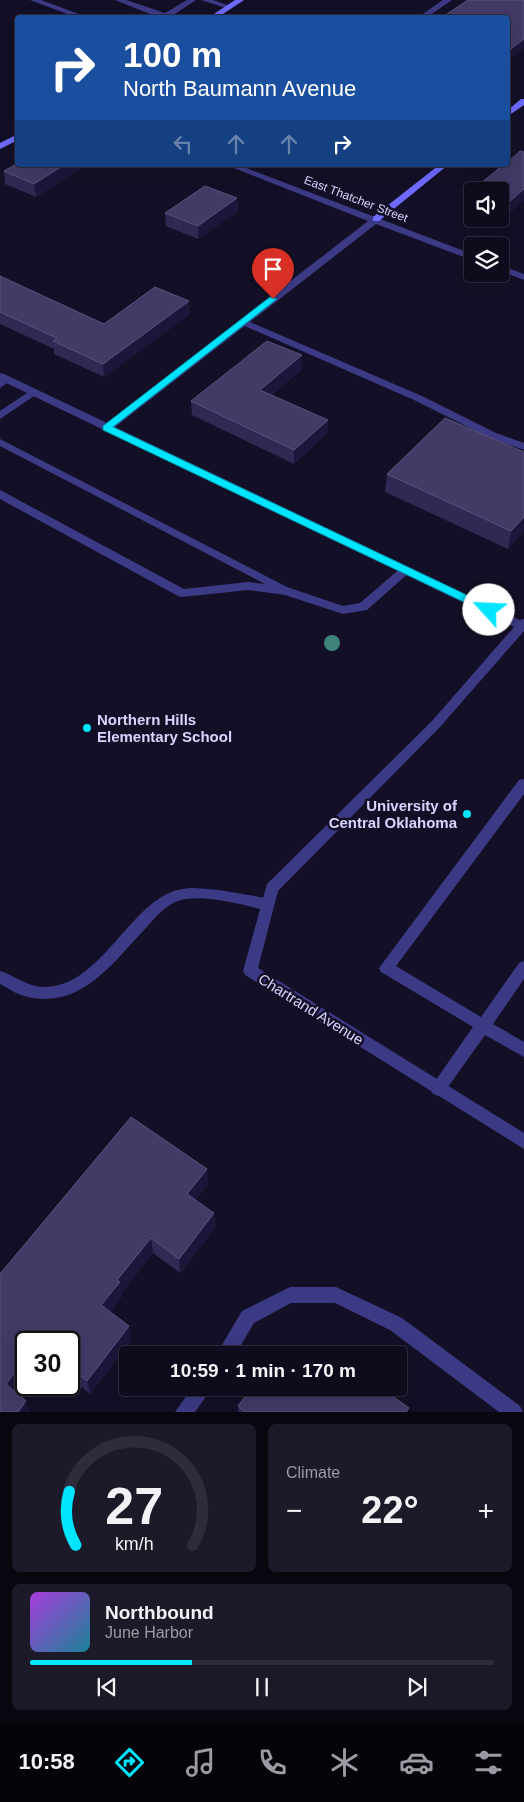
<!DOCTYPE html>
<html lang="en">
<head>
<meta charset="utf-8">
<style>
	body { margin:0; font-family:Helvetica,sans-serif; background:#1c1929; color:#f1f3f6; height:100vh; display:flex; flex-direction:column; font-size:19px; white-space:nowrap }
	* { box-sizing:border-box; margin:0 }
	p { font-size:16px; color:#9b9ba3 }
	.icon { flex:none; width:28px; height:28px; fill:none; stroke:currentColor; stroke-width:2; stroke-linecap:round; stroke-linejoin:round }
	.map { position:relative; height:1412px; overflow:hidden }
	.side { display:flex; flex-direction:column; gap:12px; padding:12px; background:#08060f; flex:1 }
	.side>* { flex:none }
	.banner { position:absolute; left:15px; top:15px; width:495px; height:152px; border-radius:5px; box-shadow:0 5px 20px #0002,0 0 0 1px #2e2b3b; background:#1a4fa0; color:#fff; overflow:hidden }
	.fabs { position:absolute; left:464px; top:182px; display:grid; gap:10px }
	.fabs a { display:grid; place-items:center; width:45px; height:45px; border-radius:5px; background:#0e0b1c; box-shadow:0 5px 20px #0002,0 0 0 1px #2e2b3b; font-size:25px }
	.speed { position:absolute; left:15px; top:1331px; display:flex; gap:10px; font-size:25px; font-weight:700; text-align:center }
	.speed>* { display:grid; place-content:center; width:65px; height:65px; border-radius:50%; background:#0e0b1c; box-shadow:0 5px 20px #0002,0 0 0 1px #2e2b3b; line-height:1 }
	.speed .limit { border:2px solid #111; border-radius:8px; background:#fff; color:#111 }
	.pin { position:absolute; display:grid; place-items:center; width:42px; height:42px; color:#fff; margin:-51px -21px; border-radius:50% 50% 50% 0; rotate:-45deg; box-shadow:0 0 5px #0007 }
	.pin .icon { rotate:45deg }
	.me { position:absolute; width:55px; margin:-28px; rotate:295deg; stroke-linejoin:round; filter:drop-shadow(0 0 4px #0008) }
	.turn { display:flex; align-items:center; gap:18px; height:105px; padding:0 25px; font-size:22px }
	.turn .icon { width:65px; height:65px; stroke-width:2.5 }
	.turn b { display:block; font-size:35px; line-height:42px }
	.lanes { display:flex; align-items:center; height:48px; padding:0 25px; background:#0003; justify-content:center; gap:25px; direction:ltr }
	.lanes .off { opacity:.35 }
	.big { font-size:38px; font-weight:800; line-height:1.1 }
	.side .widget { flex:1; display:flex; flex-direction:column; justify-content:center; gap:8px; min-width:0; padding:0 18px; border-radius:8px; background:#1c1929 }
	.side .dial { align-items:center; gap:0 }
	.dial svg { height:130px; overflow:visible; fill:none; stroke:#2e2b3b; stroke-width:7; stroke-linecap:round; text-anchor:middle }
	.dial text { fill:#f1f3f6; stroke:none }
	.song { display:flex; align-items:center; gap:15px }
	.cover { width:60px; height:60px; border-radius:8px; background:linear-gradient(135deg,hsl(280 70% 55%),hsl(190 70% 35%)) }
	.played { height:5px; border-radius:2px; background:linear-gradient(90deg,#00e5ff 35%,#2e2b3b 35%) }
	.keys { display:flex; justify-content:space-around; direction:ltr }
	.heat { display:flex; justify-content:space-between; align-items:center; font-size:28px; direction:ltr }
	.side .tiles { flex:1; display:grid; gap:12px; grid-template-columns:1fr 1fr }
	.widget:last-child { grid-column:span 2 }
	.trip { position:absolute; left:119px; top:1346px; width:288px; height:50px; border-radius:5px; background:#0e0b1c; box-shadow:0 5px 20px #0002,0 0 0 1px #2e2b3b; font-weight:800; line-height:50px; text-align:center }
	.tabs { display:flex; height:80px; justify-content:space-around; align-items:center; background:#06040b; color:#9b9ba3 }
	.tabs .icon { width:35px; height:35px }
	.tabs .on { color:#00e5ff }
	.tabs b { font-size:22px; color:#f1f3f6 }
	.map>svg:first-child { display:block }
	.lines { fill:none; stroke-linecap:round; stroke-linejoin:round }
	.lane { fill:#3d3a85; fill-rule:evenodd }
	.street { fill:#3d3a85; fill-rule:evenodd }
	.secondary { fill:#6f6bff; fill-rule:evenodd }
	.tree { fill:#3d827b }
	.wall { fill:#312854 }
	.shaded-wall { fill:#1d163a }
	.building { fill:#433a66; stroke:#5a527e }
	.route { fill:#00e5ff; stroke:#0095a6 }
	.poi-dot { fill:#00e5ff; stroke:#130f26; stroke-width:2 }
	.labels { text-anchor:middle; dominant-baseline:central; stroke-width:5; stroke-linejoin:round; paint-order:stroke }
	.far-street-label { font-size:12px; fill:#d9d4ff; stroke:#130f26 }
	.poi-label { font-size:15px; font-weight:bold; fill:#d9d4ff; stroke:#130f26; text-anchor:start }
	.street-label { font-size:15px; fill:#d9d4ff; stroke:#130f26 }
</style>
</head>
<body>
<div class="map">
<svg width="524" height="1412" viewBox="0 0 524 1412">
	<rect width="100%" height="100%" fill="#130f26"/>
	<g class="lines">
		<!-- lane -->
		<g class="lane">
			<path d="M 30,0 L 41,0 L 90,18 L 78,18 Z"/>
			<path d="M 115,0 L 126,0 L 165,13 L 187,0 L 196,0 L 169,18 L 160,18 Z"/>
			<path d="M 201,0 L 213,0 L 233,7 L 229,9 Z"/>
			<path d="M 443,0 L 452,0 L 426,18 L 417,18 Z"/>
			<path d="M 243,319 L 422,396 L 496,433 L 524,443 L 524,450 L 488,437 L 414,400 L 240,324 L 238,322 Z"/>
			<path d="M 8,376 L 13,379 L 0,388 L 0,380 Z"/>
			<path d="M 33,389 L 38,392 L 37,394 L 0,419 L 0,411 Z"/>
			<path d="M 0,439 L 287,587 L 343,606 L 360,603 L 402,567 L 406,566 L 412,570 L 367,610 L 343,614 L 285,595 L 248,590 L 182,597 L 178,596 L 0,499 L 0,490 L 184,589 L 248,582 L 265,584 L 0,446 Z"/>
			<path d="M 524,779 L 524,794 L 396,966 L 481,1017 L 519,963 L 524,961 L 524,979 L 493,1024 L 524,1042 L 524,1057 L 485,1035 L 443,1094 L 438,1096 L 433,1094 L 430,1089 L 433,1084 L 473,1027 L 381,972 L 379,968 L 519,780 Z"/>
			<path d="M 194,888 L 219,890 L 266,898 L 271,900 L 273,904 L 271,908 L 266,910 C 241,905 199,892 175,902 C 163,908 153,920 144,930 C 111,965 79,1011 24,996 C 16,994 8,988 0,984 L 0,971 C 16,976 29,988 46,987 C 97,985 124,917 165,895 C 174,890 184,888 194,888 Z"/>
		</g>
		<!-- street -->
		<g class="street">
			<path d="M 226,165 L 238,165 L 472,254 L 472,260 L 469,259 L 376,224 L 115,427 L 520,620 L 524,619 L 524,631 L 440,727 L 278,891 L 258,968 L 524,1133 L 524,1149 L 245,975 L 243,971 L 267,884 L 432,721 L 514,627 L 0,380 L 0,373 L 4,374 L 107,423 L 368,221 Z"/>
			<path d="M 500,265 L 524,274 L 524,280 L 500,271 Z"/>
			<path d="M 290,1287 L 336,1287 L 402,1318 L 520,1406 L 523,1412 L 499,1412 L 390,1330 L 335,1303 L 291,1303 L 254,1323 L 235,1355 L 216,1355 L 242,1311 Z"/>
			<path d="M 192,1388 L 212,1388 L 195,1412 L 175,1412 Z"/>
		</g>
		<!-- secondary -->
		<g class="secondary">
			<path d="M 235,0 L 244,0 L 217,18 L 208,18 Z"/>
			<path d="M 521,99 L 524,99 L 524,105 L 508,116 L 508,110 Z"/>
			<path d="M 18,134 L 18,140 L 0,149 L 0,143 Z"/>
			<path d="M 439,165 L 448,165 L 379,221 L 373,221 L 373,217 Z"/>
		</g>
	</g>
	<!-- trees -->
	<circle class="tree" cx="332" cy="643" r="8"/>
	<!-- wall -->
	<g class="wall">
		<path d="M 524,152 L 524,200 L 508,214 L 500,211 L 500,191 L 475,191 L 475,188 Z"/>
		<path d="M 18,165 L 86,165 L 36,197 L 5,184 L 4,171 Z"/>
		<path d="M 237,198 L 238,211 L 198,239 L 166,226 L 165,213 Z"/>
		<path d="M 0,276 L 104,324 L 190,314 L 104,377 L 54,354 L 54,349 L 0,324 Z"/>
		<path d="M 302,355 L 302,369 L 271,395 L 328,420 L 327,433 L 294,464 L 192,415 L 191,401 Z"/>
		<path d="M 524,452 L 524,531 L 508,549 L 385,492 L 387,474 Z"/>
		<path d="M 207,1169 L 208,1184 L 195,1200 L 214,1213 L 215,1228 L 180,1273 L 153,1253 L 122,1292 L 122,1296 L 110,1312 L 131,1340 L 90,1394 L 69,1377 L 69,1342 L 26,1342 L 26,1376 L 14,1391 L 0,1412 L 0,1274 Z"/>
		<path d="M 238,1406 L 408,1412 L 238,1412 Z"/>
	</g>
	<!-- shaded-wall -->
	<g class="shaded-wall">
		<path d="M 524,39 L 524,48 L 508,61 L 508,51 Z"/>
		<path d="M 64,165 L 86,165 L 36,197 L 34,184 Z"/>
		<path d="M 524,189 L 524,200 L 508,214 L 510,201 Z"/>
		<path d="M 237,198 L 238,211 L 198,239 L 198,226 Z"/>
		<path d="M 189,301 L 190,314 L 104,377 L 103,364 Z"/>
		<path d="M 302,355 L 302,369 L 260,403 L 260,390 Z"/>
		<path d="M 328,420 L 327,433 L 294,464 L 294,450 Z"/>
		<path d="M 524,517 L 524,531 L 508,549 L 511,531 Z"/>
		<path d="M 207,1169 L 208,1184 L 188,1209 L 187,1194 Z"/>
		<path d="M 214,1213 L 215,1228 L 180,1273 L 179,1259 Z"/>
		<path d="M 151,1238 L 153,1253 L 122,1292 L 122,1296 L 104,1319 L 101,1305 L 117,1280 Z"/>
		<path d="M 129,1326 L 131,1340 L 90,1394 L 87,1381 Z"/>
		<path d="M 26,1358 L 26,1376 L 10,1396 L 6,1384 Z"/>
		<path d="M 26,1401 L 30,1412 L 18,1412 Z"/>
	</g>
	<!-- building -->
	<g class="building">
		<path d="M 468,0 L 524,0 L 524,39 L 508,51 L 508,18 L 441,18 Z"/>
		<path d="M 520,151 L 524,152 L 524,189 L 510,201 L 500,197 L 500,191 L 483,191 L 475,188 L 503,165 L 508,165 L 508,162 Z"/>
		<path d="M 18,163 L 18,165 L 64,165 L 34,184 L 4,171 Z"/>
		<path d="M 205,186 L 237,198 L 198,226 L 165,213 Z"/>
		<path d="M 0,276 L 104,324 L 155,287 L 189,301 L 103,364 L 53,341 L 57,338 L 0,312 Z"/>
		<path d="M 267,341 L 302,355 L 260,390 L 328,420 L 294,450 L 191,401 Z"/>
		<path d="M 445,418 L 524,452 L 524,517 L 511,531 L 387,474 Z"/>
		<path d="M 131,1117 L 207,1169 L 187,1194 L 214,1213 L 179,1259 L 151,1238 L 117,1280 L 120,1282 L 101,1305 L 129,1326 L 87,1381 L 69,1367 L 69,1342 L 26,1342 L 26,1358 L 6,1384 L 26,1401 L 18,1412 L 0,1412 L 0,1274 Z"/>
		<path d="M 323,1345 L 336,1355 L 317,1355 Z"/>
		<path d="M 251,1388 L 381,1388 L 409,1408 L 406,1412 L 245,1412 L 238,1406 Z"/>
	</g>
	<!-- route -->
	<path class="route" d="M 270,297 L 277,299 L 113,427 L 492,607 L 494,610 L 492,612 L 485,612 L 103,430 L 103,426 Z"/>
	<!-- markers -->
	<g class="poi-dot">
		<circle cx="87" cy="728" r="5"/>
		<circle cx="467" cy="814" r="5"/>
	</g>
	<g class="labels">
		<!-- far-street labels -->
		<g class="far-street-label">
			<text transform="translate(356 199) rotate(21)">East Thatcher Street</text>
		</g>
		<!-- poi labels -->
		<g class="poi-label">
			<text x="97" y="719">Northern Hills<tspan x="97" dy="17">Elementary School</tspan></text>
			<text x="457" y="805" text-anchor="end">University of<tspan x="457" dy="17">Central Oklahoma</tspan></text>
		</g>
		<!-- street labels -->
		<g class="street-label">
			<text transform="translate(311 1009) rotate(32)">Chartrand Avenue</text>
		</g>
	</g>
</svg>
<div class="fabs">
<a><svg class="icon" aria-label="sound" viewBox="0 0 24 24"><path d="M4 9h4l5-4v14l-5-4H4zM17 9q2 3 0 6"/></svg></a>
<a><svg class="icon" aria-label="layers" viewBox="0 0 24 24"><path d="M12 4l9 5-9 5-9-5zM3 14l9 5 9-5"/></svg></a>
</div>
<div class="speed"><div class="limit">30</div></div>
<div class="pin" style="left:273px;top:299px;background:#d93025"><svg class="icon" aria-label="arrive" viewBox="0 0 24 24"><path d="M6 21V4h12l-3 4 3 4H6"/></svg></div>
<svg class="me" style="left:489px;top:610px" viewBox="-20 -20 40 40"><circle r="19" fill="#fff"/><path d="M0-13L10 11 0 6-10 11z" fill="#00e5ff"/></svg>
<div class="trip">10:59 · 1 min · 170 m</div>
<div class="banner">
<div class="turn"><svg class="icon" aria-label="right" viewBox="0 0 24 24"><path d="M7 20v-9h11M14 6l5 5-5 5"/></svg><div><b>100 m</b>North Baumann Avenue</div></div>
<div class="lanes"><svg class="icon off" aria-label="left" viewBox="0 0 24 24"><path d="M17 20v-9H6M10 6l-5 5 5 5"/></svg><svg class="icon off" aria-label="ahead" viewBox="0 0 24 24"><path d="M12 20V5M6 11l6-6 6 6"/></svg><svg class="icon off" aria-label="ahead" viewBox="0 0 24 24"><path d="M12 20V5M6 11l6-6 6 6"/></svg><svg class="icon" aria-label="right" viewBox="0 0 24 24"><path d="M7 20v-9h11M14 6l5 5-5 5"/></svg></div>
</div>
</div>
<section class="side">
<div class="tiles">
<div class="widget dial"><svg viewBox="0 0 100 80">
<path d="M14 69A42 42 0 1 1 86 69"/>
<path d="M14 69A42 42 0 0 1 10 36" stroke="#00e5ff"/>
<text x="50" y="56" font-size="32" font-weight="700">27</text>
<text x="50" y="72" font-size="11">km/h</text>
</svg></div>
<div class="widget"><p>Climate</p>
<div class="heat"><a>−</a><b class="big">22°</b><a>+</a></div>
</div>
<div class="widget">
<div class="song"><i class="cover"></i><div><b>Northbound</b><p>June Harbor</p></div></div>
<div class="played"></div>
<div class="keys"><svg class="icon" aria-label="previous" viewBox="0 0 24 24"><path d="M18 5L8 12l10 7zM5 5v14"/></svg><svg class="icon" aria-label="pause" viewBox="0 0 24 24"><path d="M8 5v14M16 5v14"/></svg><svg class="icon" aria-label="next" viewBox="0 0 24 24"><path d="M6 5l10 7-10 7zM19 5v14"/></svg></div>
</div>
</div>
</section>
<nav class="tabs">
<b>10:58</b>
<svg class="icon on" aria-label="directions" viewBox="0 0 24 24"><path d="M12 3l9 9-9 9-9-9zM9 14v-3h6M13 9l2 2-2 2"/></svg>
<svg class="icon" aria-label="music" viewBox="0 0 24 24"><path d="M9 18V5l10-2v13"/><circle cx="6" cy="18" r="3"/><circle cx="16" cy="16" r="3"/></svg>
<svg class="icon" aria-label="phone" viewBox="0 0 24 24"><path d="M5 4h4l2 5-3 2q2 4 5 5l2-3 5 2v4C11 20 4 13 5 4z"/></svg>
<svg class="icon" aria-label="climate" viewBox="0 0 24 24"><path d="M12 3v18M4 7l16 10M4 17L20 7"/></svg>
<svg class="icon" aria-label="car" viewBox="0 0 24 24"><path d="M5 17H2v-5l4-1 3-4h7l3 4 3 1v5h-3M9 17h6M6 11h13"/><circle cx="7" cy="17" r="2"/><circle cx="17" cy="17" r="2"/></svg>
<svg class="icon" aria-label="filters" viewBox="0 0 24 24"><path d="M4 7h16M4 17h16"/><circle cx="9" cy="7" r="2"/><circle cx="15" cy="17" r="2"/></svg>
</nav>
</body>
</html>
